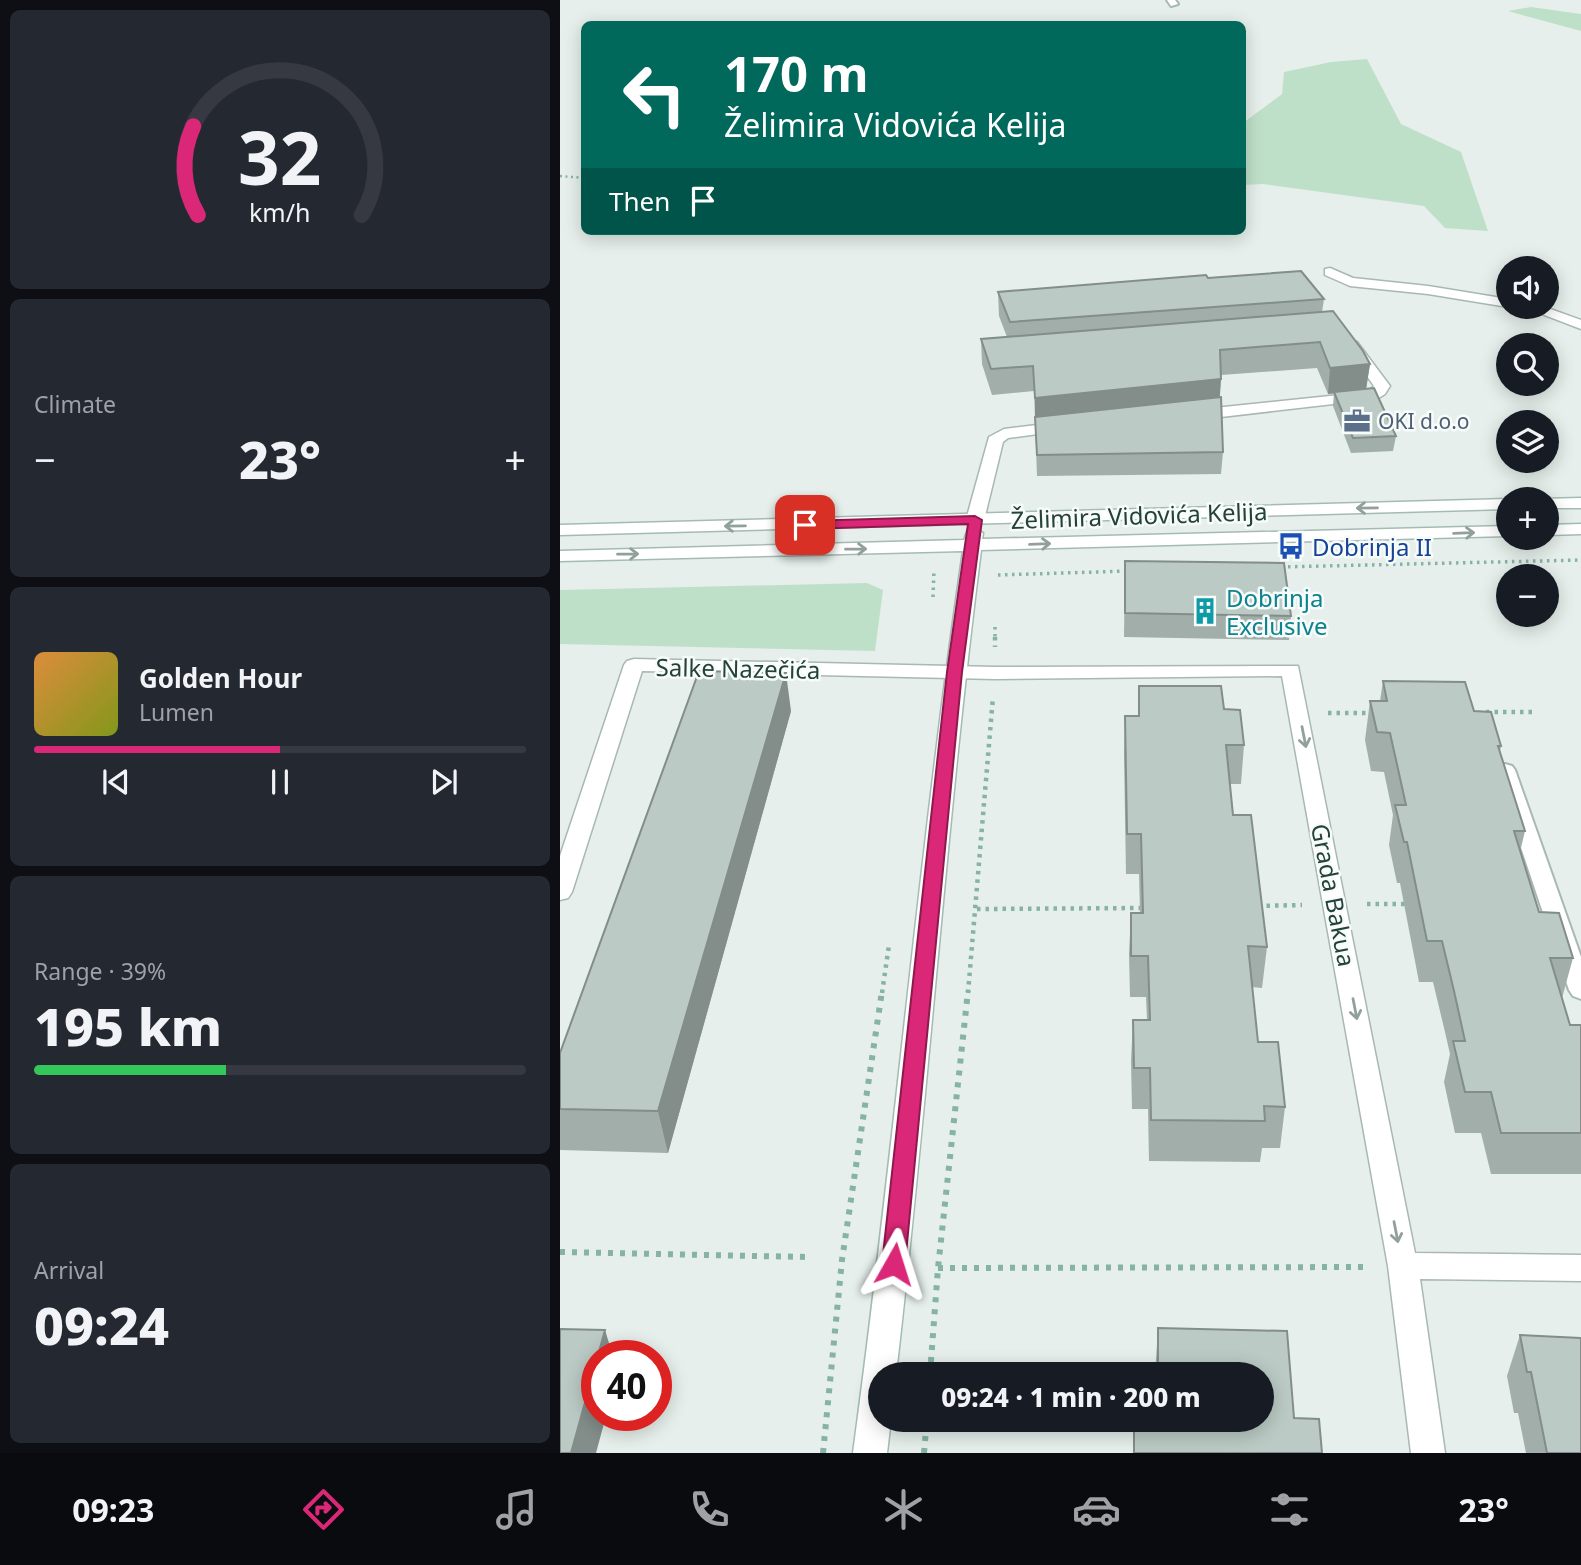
<!DOCTYPE html>
<html lang="en">
<head>
<meta charset="utf-8">
<style>
	body { margin:0; font-family:"Noto Sans",sans-serif; background:#242831; color:#f1f3f6; height:100vh; display:flex; flex-direction:column; font-size:26px; white-space:nowrap }
	* { box-sizing:border-box; margin:0 }
	p { font-size:23px; color:#9ea1a6 }
	.icon { flex:none; width:38px; height:38px; fill:none; stroke:currentColor; stroke-width:2; stroke-linecap:round; stroke-linejoin:round }
	.map { position:relative; flex:1; overflow:hidden }
	.details { display:flex; flex-direction:column; gap:10px; padding:10px; background:#0d0f14; width:560px }
	.details>* { flex:none }
	.banner { position:absolute; left:21px; top:21px; width:665px; height:214px; border-radius:10px; box-shadow:0 4px 18px #0003; background:#00695c; color:#fff; overflow:hidden }
	.fabs { position:absolute; left:936px; top:256px; display:grid; gap:14px }
	.fabs a { display:grid; place-items:center; width:63px; height:63px; border-radius:50%; background:#171b24; box-shadow:0 4px 18px #0003; font-size:35px }
	.speed { position:absolute; left:21px; top:1340px; display:flex; gap:14px; font-size:35px; font-weight:700; text-align:center }
	.speed>* { display:grid; place-content:center; width:91px; height:91px; border-radius:50%; background:#171b24; box-shadow:0 4px 18px #0003; line-height:1 }
	.speed .limit { border:10px solid #d22; background:#fff; color:#111 }
	.pin { position:absolute; display:grid; place-items:center; width:60px; height:60px; color:#fff; margin:-30px; border-radius:14px; box-shadow:0 4px 10px #0006 }
	.me { position:absolute; width:77px; margin:-38px; rotate:6deg; stroke-linejoin:round; filter:drop-shadow(0 0 5px #0008) }
	.turn { display:flex; align-items:center; gap:24px; height:147px; padding:0 28px; font-size:32px }
	.turn .icon { width:91px; height:91px; stroke-width:2.5 }
	.turn b { display:block; font-size:49px; line-height:60px }
	.then { display:flex; align-items:center; height:66px; padding:0 28px; background:#0003; gap:14px; font-size:26px }
	.big { font-size:52px; font-weight:800; line-height:1.1 }
	.details .tile { flex:1; display:flex; flex-direction:column; justify-content:center; gap:10px; min-width:0; padding:0 24px; border-radius:10px; background:#242831 }
	.details .dial { align-items:center; gap:0 }
	.dial svg { height:182px; overflow:visible; fill:none; stroke:#363941; stroke-width:7; stroke-linecap:round; text-anchor:middle }
	.dial text { fill:#f1f3f6; stroke:none }
	.song { display:flex; align-items:center; gap:21px }
	.cover { width:84px; height:84px; border-radius:10px; background:linear-gradient(135deg,hsl(30 70% 55%),hsl(70 70% 35%)) }
	.played { height:7px; border-radius:4px; background:linear-gradient(90deg,#db2777 50%,#363941 50%) }
	.keys { display:flex; justify-content:space-around; direction:ltr }
	.heat { display:flex; justify-content:space-between; align-items:center; font-size:38px; direction:ltr }
	.charge { height:10px; border-radius:5px; background:linear-gradient(90deg,#34c759 39%,#363941 0) }
	.trip { position:absolute; left:308px; top:1362px; width:406px; height:70px; border-radius:35px; background:#171b24; box-shadow:0 4px 18px #0003; font-weight:800; line-height:70px; text-align:center }
	.tabs { display:flex; height:112px; justify-content:space-around; align-items:center; background:#090b0e; color:#9ea1a6 }
	.tabs .icon { width:49px; height:49px }
	.tabs .on { color:#db2777 }
	.tabs b { font-size:32px; color:#f1f3f6 }
	main { display:flex; flex:1; min-height:0 }
	.map>svg:first-child { display:block }
	.green { fill:#bfe0c8 }
	.lines { fill:none; stroke-linecap:round; stroke-linejoin:round }
	.lane-casing { stroke:#a8b8b2; stroke-width:4 }
	.street-casing { stroke:#a8b8b2; stroke-width:3 }
	.secondary-casing { stroke:#a4bbb3; stroke-width:3 }
	.path-far3 { stroke:#86b3a5; stroke-width:2.5; stroke-dasharray:2 3.5; stroke-linecap:butt }
	.path-far2 { stroke:#86b3a5; stroke-width:3.5; stroke-dasharray:2.5 4.5; stroke-linecap:butt }
	.path-far1 { stroke:#86b3a5; stroke-width:4.5; stroke-dasharray:3.5 5; stroke-linecap:butt }
	.path { stroke:#86b3a5; stroke-width:6; stroke-dasharray:5 7; stroke-linecap:butt }
	.lane { fill:#fff; fill-rule:evenodd }
	.street { fill:#fff; fill-rule:evenodd }
	.secondary { fill:#fff; fill-rule:evenodd }
	.wall { fill:#a1aea9 }
	.shaded-wall { fill:#838d89 }
	.building { fill:#bbcac4; stroke:#838d89; stroke-width:2 }
	.oneway { stroke:#92a09c }
	.route { fill:#db2777; stroke:#8e194d; stroke-width:2 }
	.labels { text-anchor:middle; dominant-baseline:central; stroke-width:5; stroke-linejoin:round; paint-order:stroke }
	.far-service-label { font-size:21px; fill:#4e5e75; stroke:#f7fbf9; text-anchor:start }
	.street-label { font-size:24px; fill:#24423a; stroke:#f7fbf9 }
	.transit-label { font-size:24px; fill:#164399; stroke:#f7fbf9; text-anchor:start }
	.culture-label { font-size:24px; fill:#0d838f; stroke:#f7fbf9; text-anchor:start }
</style>
</head>
<body>
<main>
<section class="details">
<div class="tile dial"><svg viewBox="0 0 100 80">
<path d="M14 69A42 42 0 1 1 86 69"/>
<path d="M14 69A42 42 0 0 1 12 30" stroke="#db2777"/>
<text x="50" y="56" font-size="32" font-weight="700">32</text>
<text x="50" y="72" font-size="11">km/h</text>
</svg></div>
<div class="tile"><p>Climate</p>
<div class="heat"><a>−</a><b class="big">23°</b><a>+</a></div>
</div>
<div class="tile">
<div class="song"><i class="cover"></i><div><b>Golden Hour</b><p>Lumen</p></div></div>
<div class="played"></div>
<div class="keys"><svg class="icon" aria-label="previous" viewBox="0 0 24 24"><path d="M18 5L8 12l10 7zM5 5v14"/></svg><svg class="icon" aria-label="pause" viewBox="0 0 24 24"><path d="M8 5v14M16 5v14"/></svg><svg class="icon" aria-label="next" viewBox="0 0 24 24"><path d="M6 5l10 7-10 7zM19 5v14"/></svg></div>
</div>
<div class="tile"><p>Range · 39%</p><b class="big">195 km</b><div class="charge"></div></div>
<div class="tile"><p>Arrival</p><b class="big">09:24</b></div>
</section>
<div class="map">
<svg width="1021" height="1453" viewBox="0 0 1021 1453">
	<rect width="100%" height="100%" fill="#e6efeb"/>
	<!-- green -->
	<g class="green">
		<path d="M 971,7 L 1021,14 L 1021,31 L 948,11 Z"/>
		<path d="M 807,59 L 841,124 L 901,152 L 928,231 L 885,228 L 864,206 L 703,184 L 683,185 L 683,123 L 722,94 L 724,72 L 771,62 Z"/>
		<path d="M 307,583 L 323,590 L 315,651 L 0,644 L 0,590 Z"/>
	</g>
	<g class="lines">
		<defs>
			<g id="lane">
				<path d="M 607,0 L 615,0 L 618,4 L 611,6 Z"/>
				<path d="M 945,764 L 952,766 L 955,770 L 1021,957 L 1021,999 L 1013,996 L 1009,990 L 935,770 L 938,766 Z"/>
			</g>
			<g id="street">
				<path d="M 770,268 L 793,278 L 868,286 L 948,299 L 948,306 L 952,306 L 948,307 L 868,294 L 790,286 L 765,275 L 765,269 Z"/>
				<path d="M 961,306 L 982,306 L 1021,320 L 1021,329 Z"/>
				<path d="M 792,341 L 797,342 L 830,386 L 825,394 L 817,399 L 635,420 L 627,415 L 635,410 L 808,392 L 814,386 L 785,345 Z"/>
				<path d="M 502,422 L 510,427 L 508,430 L 448,438 L 443,442 L 424,520 L 415,525 L 409,524 L 406,520 L 429,437 L 444,429 Z"/>
				<path d="M 74,659 L 435,667 L 738,666 L 855,1253 L 1021,1255 L 1021,1281 L 860,1279 L 885,1453 L 851,1453 L 828,1266 L 722,676 L 435,679 L 82,671 L 12,892 L 8,898 L 0,900 L 0,856 L 64,665 L 67,661 Z"/>
			</g>
			<g id="secondary">
				<path d="M 1021,498 L 1021,508 L 987,508 L 987,499 L 983,499 Z"/>
				<path d="M 948,499 L 948,509 L 0,535 L 0,525 Z"/>
				<path d="M 1021,524 L 1021,534 L 987,535 L 987,525 Z"/>
				<path d="M 948,526 L 948,536 L 421,550 C 386,824 368,1100 336,1374 L 320,1374 L 320,1419 L 331,1419 L 327,1453 L 293,1453 C 334,1153 359,851 403,551 L 0,561 L 0,551 L 404,540 L 408,529 L 414,528 L 423,533 L 422,539 Z"/>
			</g>
		</defs>
		<!-- lane casing -->
		<use href="#lane" class="lane-casing"/>
		<!-- street casing -->
		<use href="#street" class="street-casing"/>
		<!-- secondary casing -->
		<use href="#secondary" class="secondary-casing"/>
		<!-- path-far3 -->
		<path class="path-far3" d="M 0,176 L 24,178"/>
		<!-- path-far2 -->
		<g class="path-far2">
			<path d="M 721,567 L 1021,560"/>
			<path d="M 438,575 L 569,571"/>
			<path d="M 373,597 L 374,570"/>
			<path d="M 435,627 L 435,639"/>
		</g>
		<!-- path-far1 -->
		<g class="path-far1">
			<path d="M 435,637 L 435,647"/>
			<path d="M 926,712 L 976,712"/>
			<path d="M 768,713 L 812,713"/>
			<path d="M 807,904 L 847,904"/>
			<path d="M 698,906 L 742,905"/>
			<path d="M 417,909 L 585,908"/>
			<path d="M 322,993 L 329,945"/>
			<path d="M 408,993 L 433,697"/>
		</g>
		<!-- path -->
		<g class="path">
			<path d="M 0,1252 L 247,1257"/>
			<path d="M 378,1268 L 807,1267"/>
			<path d="M 370,1374 L 378,1268 L 408,991"/>
			<path d="M 263,1453 L 282,1260 L 322,991"/>
			<path d="M 364,1453 L 367,1419"/>
		</g>
		<!-- lane -->
		<use href="#lane" class="lane"/>
		<!-- street -->
		<use href="#street" class="street"/>
		<!-- secondary -->
		<use href="#secondary" class="secondary"/>
	</g>
	<!-- wall -->
	<g class="wall">
		<path d="M 648,278 L 764,299 L 762,312 L 810,364 L 806,388 L 836,436 L 833,451 L 791,453 L 773,406 L 774,393 L 768,394 L 757,368 L 661,375 L 660,397 L 663,452 L 661,474 L 477,476 L 474,391 L 432,395 L 422,364 L 421,339 L 447,337 L 439,316 L 438,292 Z"/>
		<path d="M 565,561 L 731,616 L 729,640 L 564,637 Z"/>
		<path d="M 823,681 L 914,711 L 941,746 L 940,751 L 965,831 L 960,852 L 979,912 L 1013,958 L 1002,998 L 1010,1025 L 1021,1025 L 1021,1174 L 931,1174 L 921,1133 L 895,1133 L 884,1082 L 890,1054 L 885,1032 L 873,982 L 859,982 L 840,883 L 837,883 L 829,845 L 833,815 L 824,772 L 811,771 L 805,740 L 810,701 L 820,701 Z"/>
		<path d="M 579,686 L 664,709 L 684,745 L 681,784 L 670,784 L 673,815 L 707,947 L 702,988 L 692,987 L 698,1042 L 725,1107 L 720,1148 L 702,1148 L 700,1162 L 589,1161 L 588,1109 L 572,1109 L 571,1061 L 573,1020 L 587,1020 L 586,997 L 570,997 L 569,954 L 571,913 L 580,913 L 579,874 L 566,874 L 564,755 L 565,716 L 578,716 Z"/>
		<path d="M 231,711 L 108,1153 L 0,1150 L 0,1053 Z"/>
		<path d="M 598,1328 L 727,1331 L 734,1418 L 759,1419 L 762,1453 L 573,1453 L 573,1419 L 702,1419 L 702,1374 L 595,1374 Z"/>
		<path d="M 960,1335 L 1021,1453 L 966,1453 L 958,1413 L 954,1413 L 947,1376 Z"/>
	</g>
	<!-- shaded-wall -->
	<g class="shaded-wall">
		<path d="M 810,364 L 806,390 L 768,394 L 770,368 Z"/>
		<path d="M 661,379 L 659,405 L 475,424 L 475,398 Z"/>
		<path d="M 226,673 L 231,711 L 108,1153 L 98,1111 Z"/>
		<path d="M 45,1330 L 53,1356 L 37,1356 Z"/>
		<path d="M 37,1359 L 37,1416 L 46,1416 L 36,1453 L 11,1453 Z"/>
	</g>
	<!-- building -->
	<g class="building">
		<path d="M 741,271 L 764,299 L 450,322 L 438,292 L 646,275 L 648,278 Z"/>
		<path d="M 773,311 L 803,351 L 810,364 L 770,368 L 760,342 L 660,350 L 661,379 L 475,398 L 473,366 L 431,369 L 421,339 Z"/>
		<path d="M 814,388 L 836,436 L 793,438 L 774,392 Z"/>
		<path d="M 661,397 L 663,452 L 477,455 L 475,417 Z"/>
		<path d="M 565,561 L 724,563 L 731,616 L 565,613 Z"/>
		<path d="M 139,671 L 226,673 L 98,1111 L 0,1109 L 0,1053 Z"/>
		<path d="M 823,681 L 905,682 L 914,711 L 931,712 L 941,746 L 938,746 L 965,831 L 954,831 L 979,912 L 999,913 L 1013,958 L 990,958 L 1010,1025 L 1021,1025 L 1021,1133 L 941,1133 L 931,1092 L 905,1092 L 893,1041 L 905,1041 L 894,991 L 882,941 L 867,941 L 847,842 L 844,842 L 835,805 L 846,805 L 830,733 L 817,732 L 810,701 L 827,701 Z"/>
		<path d="M 579,686 L 661,686 L 664,709 L 680,710 L 684,745 L 666,745 L 673,815 L 691,815 L 707,947 L 688,946 L 698,1042 L 718,1042 L 725,1107 L 704,1106 L 705,1121 L 591,1120 L 590,1068 L 574,1068 L 573,1020 L 590,1020 L 588,956 L 571,956 L 571,913 L 583,913 L 581,834 L 567,834 L 565,716 L 579,716 Z"/>
		<path d="M 598,1328 L 727,1331 L 734,1418 L 759,1419 L 762,1453 L 574,1453 L 574,1419 L 702,1419 L 702,1374 L 598,1374 Z"/>
		<path d="M 0,1329 L 45,1330 L 11,1453 L 0,1453 Z"/>
		<path d="M 960,1335 L 1021,1338 L 1021,1453 L 987,1453 L 971,1372 L 967,1372 Z"/>
	</g>
	<!-- one-way arrows -->
	<defs><path id="oneway-shaft" d="M-6 0H5M1.5-3L5.5 0L1.5 3" fill="none" stroke-width="1.6" stroke-linecap="round" stroke-linejoin="round" transform="scale(1.75)"/></defs>
	<g class="oneway">
		<use href="#oneway-shaft" transform="translate(807 508) rotate(179)"/>
		<use href="#oneway-shaft" transform="translate(175 526) rotate(179)"/>
		<use href="#oneway-shaft" transform="translate(904 533) rotate(-2)"/>
		<use href="#oneway-shaft" transform="translate(480 544) rotate(-2)"/>
		<use href="#oneway-shaft" transform="translate(296 549) rotate(-1)"/>
		<use href="#oneway-shaft" transform="translate(68 554) rotate(-1)"/>
		<use href="#oneway-shaft" transform="translate(744 737) rotate(79)"/>
		<use href="#oneway-shaft" transform="translate(795 1009) rotate(79)"/>
		<use href="#oneway-shaft" transform="translate(836 1232) rotate(79)"/>
	</g>
	<!-- route -->
	<path class="route" d="M 415,516 L 422,520 L 402,672 L 345,1264 L 342,1271 L 334,1274 L 326,1271 L 322,1264 L 387,672 L 408,524 L 245,529 L 238,525 L 245,521 Z"/>
	<!-- icons -->
	<defs>
		<symbol id="office-bare" viewBox="-9 -9 18 18"><path d="M-6-3h4V-5.5h4V-3h4V5H-6ZM-1-4.5V-3h2v-1.5ZM-6 0V1H6V0Z" fill="#5c6f8a" stroke="#f7fbf9" stroke-width="2.5" paint-order="stroke"/></symbol>
		<symbol id="bus-bare" viewBox="-9 -9 18 18"><path d="M-5-6H5V4H4V6H2V4H-2V6H-4V4H-5ZM-3.5-4V0h7V-4ZM-3.5 1.2v1.5H-2V1.2ZM2 1.2v1.5H3.5V1.2Z" fill="#1a4fb4" stroke="#f7fbf9" stroke-width="2.5" paint-order="stroke"/></symbol>
		<symbol id="building-bare" viewBox="-9 -9 18 18"><path d="M-4-6H4V6H1V3H-1V6H-4ZM-2.5-4.3h1.7v1.8h-1.7ZM.8-4.3h1.7v1.8H.8ZM-2.5-1h1.7V.8h-1.7ZM.8-1h1.7V.8H.8Z" fill="#0f9aa8" stroke="#f7fbf9" stroke-width="2.5" paint-order="stroke"/></symbol>
	</defs>
	<g fill-rule="evenodd">
		<use href="#office-bare" x="778" y="402" width="38" height="38"/>
		<use href="#bus-bare" x="712" y="527" width="38" height="38"/>
		<use href="#building-bare" x="626" y="592" width="38" height="38"/>
	</g>
	<g class="labels">
		<!-- far-service labels -->
		<g class="far-service-label">
			<text x="818" y="421">OKI d.o.o</text>
		</g>
		<!-- street labels -->
		<g class="street-label">
			<text transform="translate(579 515) rotate(-2)">Želimira Vidovića Kelija</text>
			<text transform="translate(178 668) rotate(1)">Salke Nazečića</text>
			<text transform="translate(774 895) rotate(79)">Grada Bakua</text>
		</g>
		<!-- transit labels -->
		<g class="transit-label">
			<text x="752" y="546">Dobrinja II</text>
		</g>
		<!-- culture labels -->
		<g class="culture-label">
			<text x="666" y="597">Dobrinja<tspan x="666" dy="28">Exclusive</tspan></text>
		</g>
	</g>
</svg>
<div class="fabs">
<a><svg class="icon" aria-label="sound" viewBox="0 0 24 24"><path d="M4 9h4l5-4v14l-5-4H4zM17 9q2 3 0 6"/></svg></a>
<a><svg class="icon" aria-label="search" viewBox="0 0 24 24"><circle cx="10" cy="10" r="6"/><path d="M15 15l6 6"/></svg></a>
<a><svg class="icon" aria-label="layers" viewBox="0 0 24 24"><path d="M12 4l9 5-9 5-9-5zM3 14l9 5 9-5"/></svg></a>
<a>+</a>
<a>−</a>
</div>
<div class="speed"><div class="limit">40</div></div>
<div class="pin" style="left:245px;top:525px;background:#d93025"><svg class="icon" aria-label="arrive" viewBox="0 0 24 24"><path d="M6 21V4h12l-3 4 3 4H6"/></svg></div>
<svg class="me" style="left:334px;top:1264px" viewBox="-20 -20 40 40"><path d="M0-17L14 15 0 8-14 15z" fill="#db2777" stroke="#fff" stroke-width="4"/></svg>
<div class="trip">09:24 · 1 min · 200 m</div>
<div class="banner">
<div class="turn"><svg class="icon" aria-label="left" viewBox="0 0 24 24"><path d="M17 20v-9H6M10 6l-5 5 5 5"/></svg><div><b>170 m</b>Želimira Vidovića Kelija</div></div>
<div class="then">Then<svg class="icon" aria-label="arrive" viewBox="0 0 24 24"><path d="M6 21V4h12l-3 4 3 4H6"/></svg></div>
</div>
</div>
</main>
<nav class="tabs">
<b>09:23</b>
<svg class="icon on" aria-label="directions" viewBox="0 0 24 24"><path d="M12 3l9 9-9 9-9-9zM9 14v-3h6M13 9l2 2-2 2"/></svg>
<svg class="icon" aria-label="music" viewBox="0 0 24 24"><path d="M9 18V5l10-2v13"/><circle cx="6" cy="18" r="3"/><circle cx="16" cy="16" r="3"/></svg>
<svg class="icon" aria-label="phone" viewBox="0 0 24 24"><path d="M5 4h4l2 5-3 2q2 4 5 5l2-3 5 2v4C11 20 4 13 5 4z"/></svg>
<svg class="icon" aria-label="climate" viewBox="0 0 24 24"><path d="M12 3v18M4 7l16 10M4 17L20 7"/></svg>
<svg class="icon" aria-label="car" viewBox="0 0 24 24"><path d="M5 17H2v-5l4-1 3-4h7l3 4 3 1v5h-3M9 17h6M6 11h13"/><circle cx="7" cy="17" r="2"/><circle cx="17" cy="17" r="2"/></svg>
<svg class="icon" aria-label="filters" viewBox="0 0 24 24"><path d="M4 7h16M4 17h16"/><circle cx="9" cy="7" r="2"/><circle cx="15" cy="17" r="2"/></svg>
<b>23°</b>
</nav>
</body>
</html>
